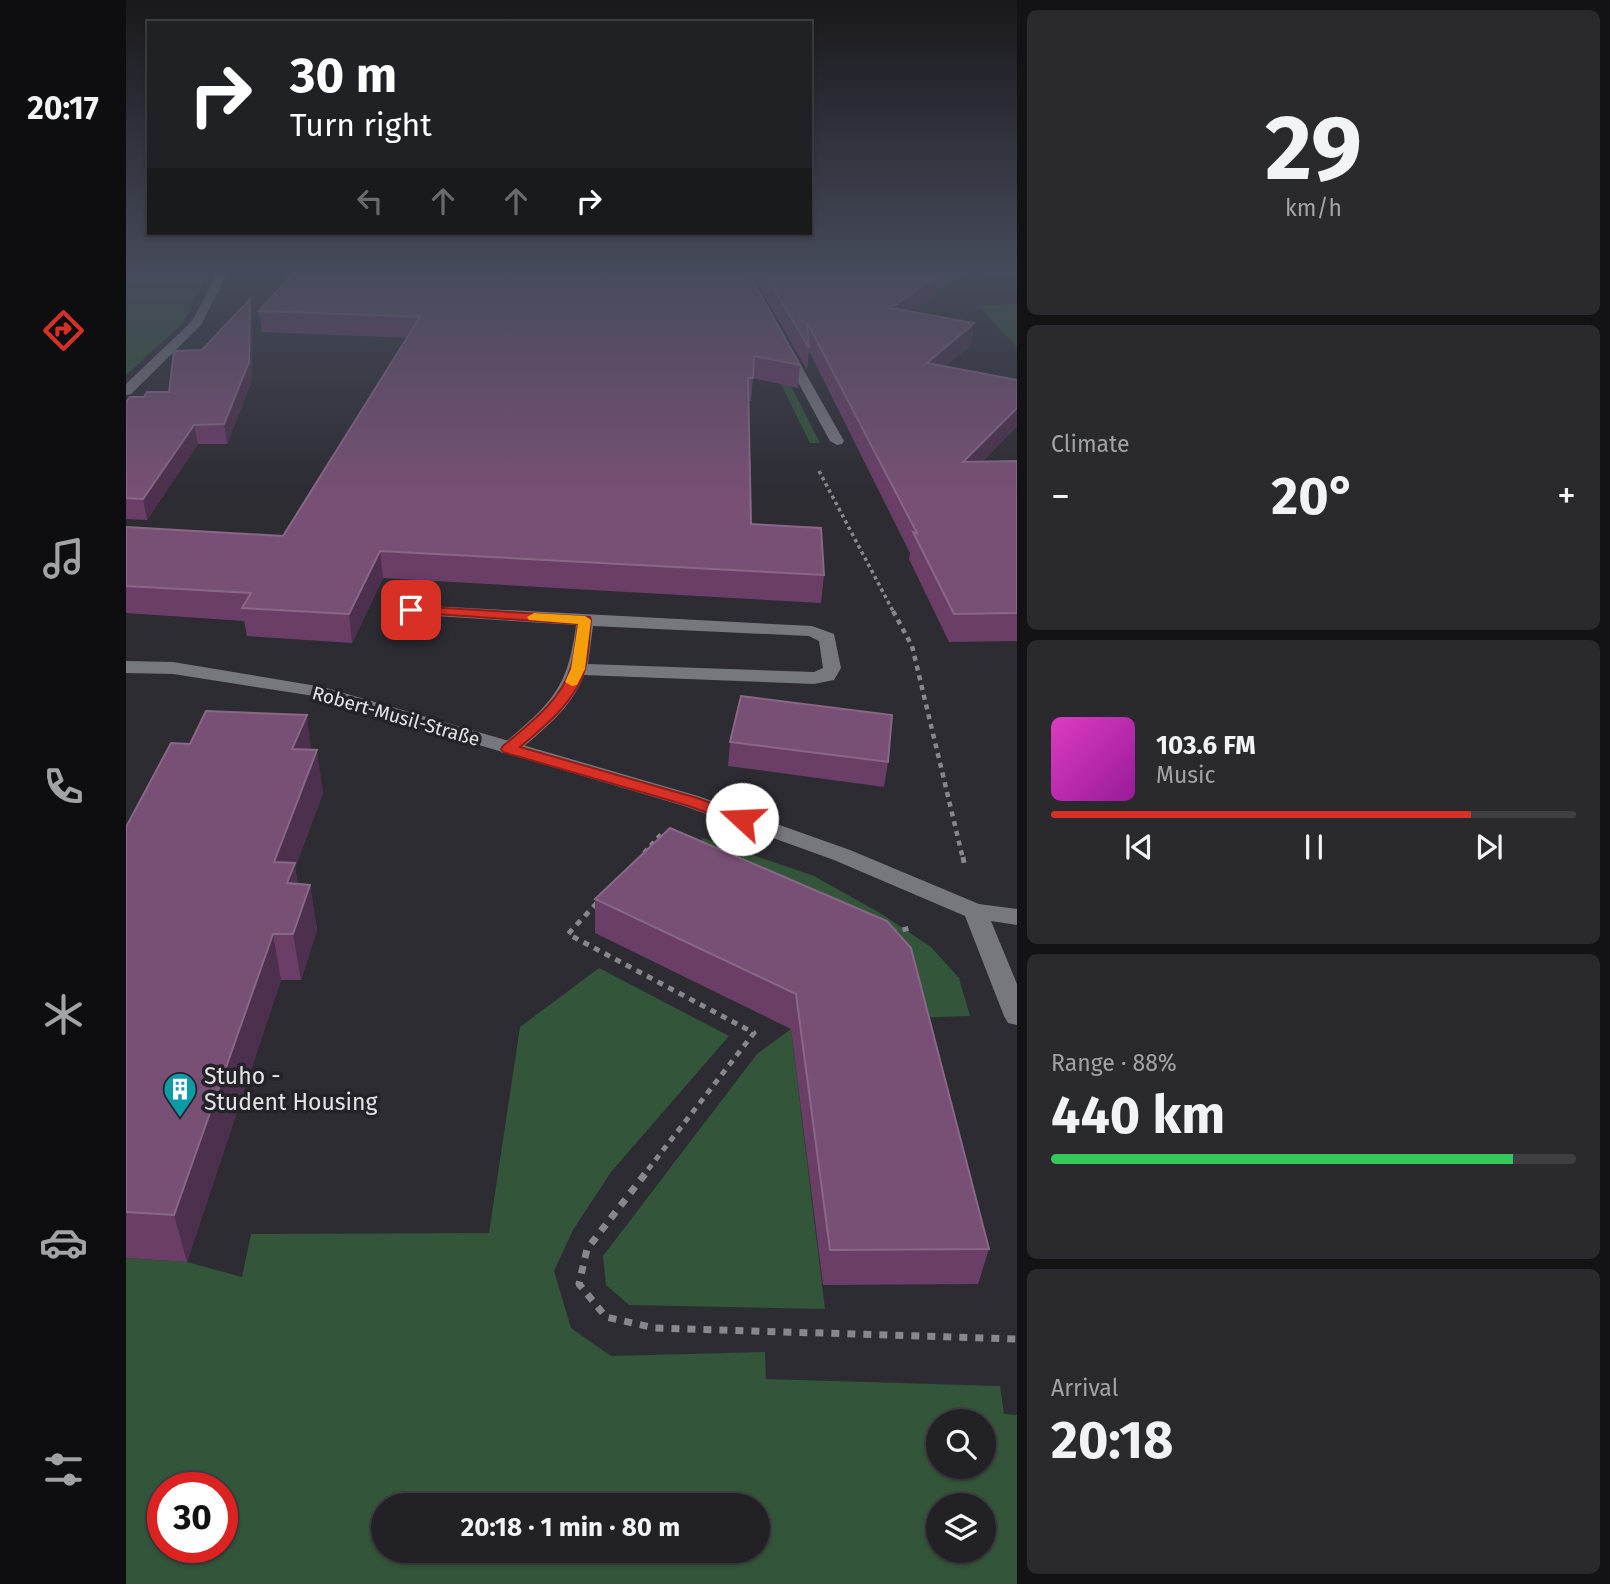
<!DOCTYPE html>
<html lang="en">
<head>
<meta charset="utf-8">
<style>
	body { margin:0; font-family:"Fira Sans",sans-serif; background:#2a292e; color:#f1f3f6; height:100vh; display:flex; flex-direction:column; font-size:26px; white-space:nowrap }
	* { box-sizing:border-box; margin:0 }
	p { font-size:23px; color:#a2a3a7 }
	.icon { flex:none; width:38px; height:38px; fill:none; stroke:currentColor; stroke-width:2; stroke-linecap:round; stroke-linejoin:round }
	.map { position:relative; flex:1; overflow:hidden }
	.drawer { display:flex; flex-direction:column; gap:10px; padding:10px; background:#131215; width:593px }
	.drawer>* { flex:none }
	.top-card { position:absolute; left:21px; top:21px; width:665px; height:214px; border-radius:0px; box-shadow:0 2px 5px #0004,0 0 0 2px #3f3e43; background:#202124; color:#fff; overflow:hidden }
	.buttons { position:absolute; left:800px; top:1409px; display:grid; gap:14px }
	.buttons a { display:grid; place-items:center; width:70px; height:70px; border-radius:50%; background:#222126; box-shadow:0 2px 5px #0004,0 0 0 2px #3f3e43; font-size:35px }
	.speed { position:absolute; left:21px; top:1472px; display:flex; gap:14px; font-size:35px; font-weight:700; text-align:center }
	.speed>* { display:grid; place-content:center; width:91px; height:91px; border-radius:50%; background:#222126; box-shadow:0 2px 5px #0004,0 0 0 2px #3f3e43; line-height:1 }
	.speed .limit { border:10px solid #d22; background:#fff; color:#111 }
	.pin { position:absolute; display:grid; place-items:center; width:60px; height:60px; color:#fff; margin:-30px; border-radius:14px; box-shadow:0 4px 10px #0006 }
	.me { position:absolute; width:77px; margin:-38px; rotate:290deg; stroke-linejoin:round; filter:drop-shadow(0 0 5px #0008) }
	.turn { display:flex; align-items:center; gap:24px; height:147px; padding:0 28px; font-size:32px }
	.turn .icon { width:91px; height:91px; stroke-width:2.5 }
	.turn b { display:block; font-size:49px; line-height:60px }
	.lanes { display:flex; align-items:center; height:66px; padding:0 28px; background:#0003; justify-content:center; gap:35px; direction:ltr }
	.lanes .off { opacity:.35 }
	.big { font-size:52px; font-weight:700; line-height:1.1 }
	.drawer .card { flex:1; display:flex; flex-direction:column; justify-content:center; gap:10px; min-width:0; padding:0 24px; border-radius:10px; background:#2a292e }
	.drawer .dial { align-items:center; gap:0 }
	.dial b { font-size:91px; line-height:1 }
	.song { display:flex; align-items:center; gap:21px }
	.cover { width:84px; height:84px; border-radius:10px; background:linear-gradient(135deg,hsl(310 70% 55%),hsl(300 70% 35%)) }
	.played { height:7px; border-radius:4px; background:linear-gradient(90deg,#d93025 80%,#3f3e43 80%) }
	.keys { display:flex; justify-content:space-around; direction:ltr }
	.heat { display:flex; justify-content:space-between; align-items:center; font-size:38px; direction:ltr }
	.charge { height:10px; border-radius:5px; background:linear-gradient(90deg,#34c759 88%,#3f3e43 0) }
	.trip { position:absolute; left:245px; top:1493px; width:399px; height:70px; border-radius:35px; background:#222126; box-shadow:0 2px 5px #0004,0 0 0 2px #3f3e43; font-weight:700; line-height:70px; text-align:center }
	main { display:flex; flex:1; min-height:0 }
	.menu { display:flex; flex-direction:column; width:126px; justify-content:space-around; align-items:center; background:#0e0d0f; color:#a2a3a7 }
	.menu .icon { width:49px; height:49px }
	.menu .active { color:#d93025 }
	.menu b { font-size:32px; color:#f1f3f6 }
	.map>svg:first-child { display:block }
	.green { fill:#335539; fill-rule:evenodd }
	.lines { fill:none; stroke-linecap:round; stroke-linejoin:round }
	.path-far4 { stroke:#88878d; stroke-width:2.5; stroke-dasharray:2.5 2.5; stroke-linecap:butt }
	.path-far3 { stroke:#88878d; stroke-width:3.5; stroke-dasharray:3.5 3.5; stroke-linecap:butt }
	.path-far2 { stroke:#88878d; stroke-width:4.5; stroke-dasharray:5 5; stroke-linecap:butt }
	.path-far1 { stroke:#88878d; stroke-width:5; stroke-dasharray:6 6; stroke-linecap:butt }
	.path { stroke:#88878d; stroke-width:7; stroke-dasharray:8 8; stroke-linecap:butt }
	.lane { fill:#77777e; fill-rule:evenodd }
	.street { fill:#77777e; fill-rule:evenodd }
	.wall { fill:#6b3e68 }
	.shaded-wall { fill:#4d304d }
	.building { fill:#785075; stroke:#896787; stroke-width:2 }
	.route { fill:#d93025; stroke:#8d1f18; stroke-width:2 }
	.slow { fill:#f59e0b }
	.labels { text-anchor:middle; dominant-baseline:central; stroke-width:7; stroke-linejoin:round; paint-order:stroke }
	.street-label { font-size:19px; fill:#e4e4e8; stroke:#232329 }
	.near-poi-label { font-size:23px; fill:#e4e4e8; stroke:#232329; text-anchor:start }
</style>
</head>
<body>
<main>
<nav class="menu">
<b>20:17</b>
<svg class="icon active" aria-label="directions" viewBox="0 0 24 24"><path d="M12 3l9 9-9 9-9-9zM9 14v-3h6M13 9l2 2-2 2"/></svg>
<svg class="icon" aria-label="music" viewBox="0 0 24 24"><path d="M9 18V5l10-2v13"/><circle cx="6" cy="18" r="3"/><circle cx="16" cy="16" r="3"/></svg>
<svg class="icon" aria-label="phone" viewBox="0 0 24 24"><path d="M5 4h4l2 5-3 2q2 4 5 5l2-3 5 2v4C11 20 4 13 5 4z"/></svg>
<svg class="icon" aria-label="climate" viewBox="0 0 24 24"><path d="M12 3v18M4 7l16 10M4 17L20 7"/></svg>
<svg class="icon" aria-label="car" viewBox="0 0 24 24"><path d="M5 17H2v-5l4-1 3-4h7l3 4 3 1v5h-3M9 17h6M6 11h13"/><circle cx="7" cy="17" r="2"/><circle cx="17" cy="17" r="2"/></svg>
<svg class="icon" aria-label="filters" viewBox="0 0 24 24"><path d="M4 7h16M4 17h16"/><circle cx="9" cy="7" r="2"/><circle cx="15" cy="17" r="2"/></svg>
</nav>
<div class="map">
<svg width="891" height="1584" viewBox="0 0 891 1584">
	<rect width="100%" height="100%" fill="#2d2c33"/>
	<!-- green -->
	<g class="green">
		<path d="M 0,272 L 81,274 L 57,323 L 0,375 Z"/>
		<path d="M 600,272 L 607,272 L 694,443 L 684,443 Z"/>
		<path d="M 891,304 L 891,347 L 852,305 Z"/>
		<path d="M 577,838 L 688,876 L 754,913 L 805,947 L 833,978 L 844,1016 L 787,1018 L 557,861 Z"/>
		<path d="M 473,968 L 603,1036 L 485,1172 L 447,1230 L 428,1271 L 445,1328 L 485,1356 L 639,1352 L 640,1379 L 874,1386 L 878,1414 L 891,1415 L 891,1584 L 0,1584 L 0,1258 L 61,1262 L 116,1277 L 125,1234 L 363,1233 L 394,1027 ZM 812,1421 L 858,1421 L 858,1466 L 812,1466 ZM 37,1488 L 96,1488 L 96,1547 L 37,1547 ZM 257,1505 L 632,1505 L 632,1550 L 257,1550 ZM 812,1505 L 858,1505 L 858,1550 L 812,1550 Z"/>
		<path d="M 665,1029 L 699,1309 L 503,1305 L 480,1285 L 477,1256 L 631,1054 Z"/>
	</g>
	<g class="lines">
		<!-- path-far4 -->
		<path class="path-far4" d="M 848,272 L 891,276"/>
		<!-- path-far3 -->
		<path class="path-far3" d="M 693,471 L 768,613"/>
		<!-- path-far2 -->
		<g class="path-far2">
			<path d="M 767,611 L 786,646 L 837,859"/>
			<path d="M 518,853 L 538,831"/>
		</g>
		<!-- path-far1 -->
		<g class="path-far1">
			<path d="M 837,857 L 838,863"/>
			<path d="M 471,903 L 442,934 L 628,1033 L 517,1176"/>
			<path d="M 765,933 L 784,928"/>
		</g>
		<!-- path -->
		<path class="path" d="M 519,1174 L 461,1249 L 453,1284 L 480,1317 L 529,1328 L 891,1339"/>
		<!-- lane -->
		<g class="lane">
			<path d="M 92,272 L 102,272 L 75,325 L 5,394 L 0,395 L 0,384 L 66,321 Z"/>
			<path d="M 285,605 L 686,626 L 708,634 L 715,668 L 708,680 L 688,684 L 458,675 C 446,708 416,731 390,753 L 376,753 L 373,749 L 376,745 C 424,704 442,690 450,625 L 279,614 L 276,610 L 279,606 ZM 467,626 L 683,636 L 693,641 L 697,668 L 688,672 L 462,664 Z"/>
		</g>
		<!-- street -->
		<g class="street">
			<path d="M 661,347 L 667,351 L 718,441 L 716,444 L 711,445 L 704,441 L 655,351 Z"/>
			<path d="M 0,661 L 47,662 L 197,687 L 572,796 L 724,850 L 853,904 L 891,909 L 891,925 L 865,921 L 891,984 L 891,1025 L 882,1023 L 878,1016 L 839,916 L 708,860 L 558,806 L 188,696 L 47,674 L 0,673 Z"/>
		</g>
	</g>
	<!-- wall -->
	<g class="wall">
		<path d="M 482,272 L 622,272 L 674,365 L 672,388 L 627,378 L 625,401 L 622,401 L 625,524 L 698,575 L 695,603 L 257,578 L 226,643 L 121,636 L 118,621 L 0,613 L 0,527 L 157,536 L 281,338 L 136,332 L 133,311 L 483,277 Z"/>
		<path d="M 625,272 L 840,272 L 818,288 L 810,287 L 809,295 L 786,312 L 845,345 L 819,366 L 891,380 L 891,426 L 857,461 L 891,461 L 891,641 L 823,642 L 783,559 L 784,553 L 683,351 L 681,370 Z"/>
		<path d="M 124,299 L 126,316 L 126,380 L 101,444 L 72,444 L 21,520 L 0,519 L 0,402 L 43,392 L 76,350 Z"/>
		<path d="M 604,742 L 762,762 L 758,787 L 602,766 Z"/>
		<path d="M 185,750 L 197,793 L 169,868 L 172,884 L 184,885 L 191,930 L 175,980 L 155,980 L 61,1262 L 0,1258 L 0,827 Z"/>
		<path d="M 544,828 L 863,1249 L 852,1284 L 697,1285 L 665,1029 L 469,933 L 469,899 Z"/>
	</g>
	<!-- shaded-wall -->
	<g class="shaded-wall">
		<path d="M 821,272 L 840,272 L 818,288 Z"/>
		<path d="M 812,275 L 809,295 L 762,329 L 765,308 Z"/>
		<path d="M 124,299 L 126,316 L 126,380 L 101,444 L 98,424 Z"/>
		<path d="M 848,323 L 845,345 L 797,385 L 801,363 Z"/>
		<path d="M 891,408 L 891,426 L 832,487 L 837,462 Z"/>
		<path d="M 68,425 L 72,444 L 21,520 L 17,499 Z"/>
		<path d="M 254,551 L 257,578 L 226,643 L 223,614 Z"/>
		<path d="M 181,715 L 186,757 L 166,749 Z"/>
		<path d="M 191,750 L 197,793 L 169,868 L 176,908 L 148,862 Z"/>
		<path d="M 184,885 L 191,930 L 175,980 L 167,934 Z"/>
		<path d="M 147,934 L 155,980 L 61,1262 L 48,1215 Z"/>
	</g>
	<!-- building -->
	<g class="building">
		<path d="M 168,272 L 473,272 L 490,280 L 488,272 L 622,272 L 674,365 L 628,356 L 627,378 L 622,378 L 625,524 L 695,528 L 698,575 L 254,551 L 223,614 L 116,608 L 125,593 L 0,586 L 0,527 L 157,536 L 294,317 L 133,311 Z"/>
		<path d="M 638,272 L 798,272 L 812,275 L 765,308 L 848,323 L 801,363 L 891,380 L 891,408 L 837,462 L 891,461 L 891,613 L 828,614 L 787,532 L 791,533 L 681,322 L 683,348 Z"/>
		<path d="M 124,299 L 123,362 L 98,424 L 68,425 L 17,499 L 0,498 L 0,402 L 4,397 L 18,397 L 21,392 L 43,392 L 48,351 L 76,350 Z"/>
		<path d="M 615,696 L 766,715 L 762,762 L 604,742 Z"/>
		<path d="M 80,711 L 181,715 L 166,749 L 191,750 L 148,862 L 169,863 L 161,883 L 184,885 L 167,934 L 147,934 L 48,1215 L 0,1212 L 0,827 L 45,743 L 64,744 Z"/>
		<path d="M 544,828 L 761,921 L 785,948 L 863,1249 L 704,1250 L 670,994 L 469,899 Z"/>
	</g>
	<!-- sky -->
	<linearGradient id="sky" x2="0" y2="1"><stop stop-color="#19181c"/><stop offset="0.55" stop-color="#464b5b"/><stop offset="1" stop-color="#464b5b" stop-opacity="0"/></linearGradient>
	<rect width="891" height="494" fill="url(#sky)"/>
	<!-- route -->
	<path class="route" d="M 285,606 L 464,617 L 465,620 C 463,636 463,653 459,669 C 450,701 418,727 394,747 L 571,798 L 621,816 L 624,819 L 621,823 L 610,823 L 560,805 L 377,752 L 375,749 L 377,746 C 402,725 436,700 445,667 C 449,653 450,638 452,624 L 281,612 L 281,607 Z"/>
	<!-- slow -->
	<path class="slow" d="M 408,613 L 459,616 L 465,620 L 459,669 L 451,685 L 446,686 L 439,682 L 445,669 L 452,624 L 403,620 L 401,617 Z"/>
	<!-- icons -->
	<defs>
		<symbol id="building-pin" viewBox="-11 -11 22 30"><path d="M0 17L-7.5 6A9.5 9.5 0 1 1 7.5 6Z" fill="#0f9aa8" stroke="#232329"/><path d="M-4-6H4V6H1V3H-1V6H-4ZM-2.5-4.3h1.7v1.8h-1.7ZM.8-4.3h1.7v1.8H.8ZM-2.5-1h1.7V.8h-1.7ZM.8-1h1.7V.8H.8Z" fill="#fff"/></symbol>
	</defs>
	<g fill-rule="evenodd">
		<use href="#building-pin" x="35" y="1070" width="38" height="52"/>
	</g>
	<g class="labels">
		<!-- street labels -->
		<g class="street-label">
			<text transform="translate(270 716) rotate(16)">Robert-Musil-Straße</text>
		</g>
		<!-- near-poi labels -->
		<g class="near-poi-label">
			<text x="78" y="1076">Stuho -<tspan x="78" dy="26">Student Housing</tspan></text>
		</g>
	</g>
</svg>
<div class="buttons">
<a><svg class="icon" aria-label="search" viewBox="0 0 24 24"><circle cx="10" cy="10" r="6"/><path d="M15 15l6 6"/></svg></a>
<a><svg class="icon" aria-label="layers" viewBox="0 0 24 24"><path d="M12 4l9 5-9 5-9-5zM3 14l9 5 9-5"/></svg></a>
</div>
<div class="speed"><div class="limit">30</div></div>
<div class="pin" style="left:285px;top:610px;background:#d93025"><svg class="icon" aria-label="arrive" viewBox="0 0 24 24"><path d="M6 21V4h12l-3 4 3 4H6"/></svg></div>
<svg class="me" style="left:616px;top:819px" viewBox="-20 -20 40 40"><circle r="19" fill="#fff"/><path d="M0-13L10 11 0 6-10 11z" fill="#d93025"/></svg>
<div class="trip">20:18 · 1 min · 80 m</div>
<div class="top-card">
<div class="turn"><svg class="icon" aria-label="right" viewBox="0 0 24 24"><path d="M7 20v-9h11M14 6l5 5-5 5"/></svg><div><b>30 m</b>Turn right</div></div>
<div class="lanes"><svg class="icon off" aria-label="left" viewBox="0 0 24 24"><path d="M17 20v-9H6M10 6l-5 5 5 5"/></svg><svg class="icon off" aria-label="ahead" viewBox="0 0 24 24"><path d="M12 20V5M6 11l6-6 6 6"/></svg><svg class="icon off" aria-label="ahead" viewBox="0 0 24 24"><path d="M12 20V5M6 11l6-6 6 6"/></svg><svg class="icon" aria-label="right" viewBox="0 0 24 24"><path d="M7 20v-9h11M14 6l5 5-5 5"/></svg></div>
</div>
</div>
<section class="drawer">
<div class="card dial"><b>29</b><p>km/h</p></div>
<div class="card"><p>Climate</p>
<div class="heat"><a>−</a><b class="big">20°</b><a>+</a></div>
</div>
<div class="card">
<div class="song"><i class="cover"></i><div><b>103.6 FM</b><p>Music</p></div></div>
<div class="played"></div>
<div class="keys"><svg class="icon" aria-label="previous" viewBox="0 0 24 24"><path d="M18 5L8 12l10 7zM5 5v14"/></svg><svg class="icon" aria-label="pause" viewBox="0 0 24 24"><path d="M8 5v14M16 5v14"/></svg><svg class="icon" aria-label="next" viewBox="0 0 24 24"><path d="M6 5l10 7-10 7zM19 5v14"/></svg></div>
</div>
<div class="card"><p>Range · 88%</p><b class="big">440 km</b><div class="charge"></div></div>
<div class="card"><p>Arrival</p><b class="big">20:18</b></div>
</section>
</main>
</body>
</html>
